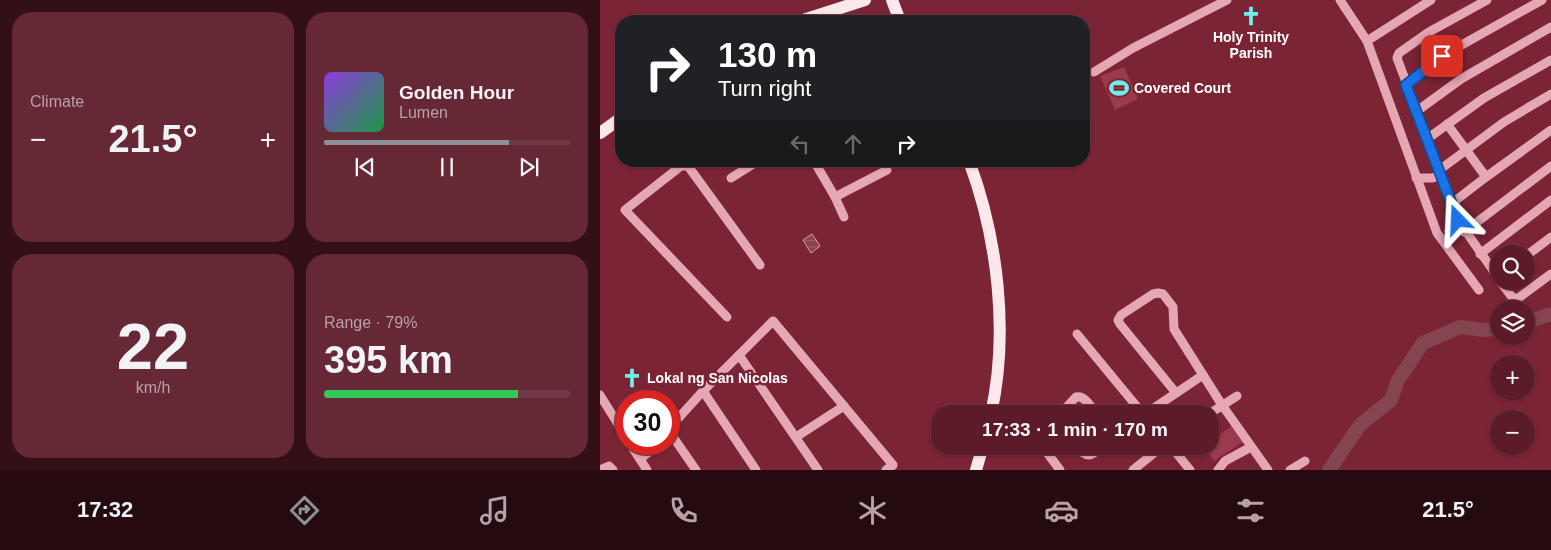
<!DOCTYPE html>
<html lang="en">
<head>
<meta charset="utf-8">
<style>
	body { margin:0; font-family:Helvetica,sans-serif; background:#652834; color:#f1f3f6; height:100vh; display:flex; flex-direction:column; font-size:19px; white-space:nowrap }
	* { box-sizing:border-box; margin:0 }
	p { font-size:16px; color:#b8a1a8 }
	.icon { flex:none; width:28px; height:28px; fill:none; stroke:currentColor; stroke-width:2; stroke-linecap:round; stroke-linejoin:round }
	.map { position:relative; flex:1; overflow:hidden }
	.panel { display:flex; flex-direction:column; gap:12px; padding:12px; background:#330f16; width:600px }
	.panel>* { flex:none }
	.guide { position:absolute; left:15px; top:15px; width:475px; height:152px; border-radius:20px; box-shadow:0 1px 4px #0004,0 0 0 1px #713945; background:#202124; color:#fff; overflow:hidden }
	.controls { position:absolute; left:890px; top:245px; display:grid; gap:10px }
	.controls a { display:grid; place-items:center; width:45px; height:45px; border-radius:50%; background:#5c1b28; box-shadow:0 1px 4px #0004,0 0 0 1px #713945; font-size:25px }
	.speed { position:absolute; left:15px; top:390px; display:flex; gap:10px; font-size:25px; font-weight:700; text-align:center }
	.speed>* { display:grid; place-content:center; width:65px; height:65px; border-radius:50%; background:#5c1b28; box-shadow:0 1px 4px #0004,0 0 0 1px #713945; line-height:1 }
	.speed .limit { border:8px solid #d22; background:#fff; color:#111 }
	.pin { position:absolute; display:grid; place-items:center; width:42px; height:42px; color:#fff; margin:-21px; border-radius:10px; box-shadow:0 2px 8px #0006 }
	.me { position:absolute; width:55px; margin:-28px; rotate:339deg; stroke-linejoin:round; filter:drop-shadow(0 0 4px #0008) }
	.turn { display:flex; align-items:center; gap:18px; height:105px; padding:0 20px; font-size:22px }
	.turn .icon { width:65px; height:65px; stroke-width:2.5 }
	.turn b { display:block; font-size:35px; line-height:42px }
	.lanes { display:flex; align-items:center; height:48px; padding:0 20px; background:#0003; justify-content:center; gap:25px; direction:ltr }
	.lanes .off { opacity:.35 }
	.big { font-size:38px; font-weight:600; line-height:1.1 }
	.panel .tile { flex:1; display:flex; flex-direction:column; justify-content:center; gap:8px; min-width:0; padding:0 18px; border-radius:20px; background:#652834 }
	.panel .dial { align-items:center; gap:0 }
	.dial b { font-size:65px; line-height:1 }
	.song { display:flex; align-items:center; gap:15px }
	.cover { width:60px; height:60px; border-radius:8px; background:linear-gradient(135deg,hsl(270 70% 55%),hsl(140 70% 35%)) }
	.played { height:5px; border-radius:2px; background:linear-gradient(90deg,#8c9099 75%,#713945 75%) }
	.keys { display:flex; justify-content:space-around; direction:ltr }
	.heat { display:flex; justify-content:space-between; align-items:center; font-size:28px; direction:ltr }
	.charge { height:8px; border-radius:4px; background:linear-gradient(90deg,#34c759 79%,#713945 0) }
	.panel .tiles { flex:1; display:grid; gap:12px; grid-template-columns:repeat(2,1fr) }
	.trip { position:absolute; left:331px; top:405px; width:288px; height:50px; border-radius:20px; background:#5c1b28; box-shadow:0 1px 4px #0004,0 0 0 1px #713945; font-weight:600; line-height:50px; text-align:center }
	.tab-bar { display:flex; height:80px; justify-content:space-around; align-items:center; background:#250b10; color:#b8a1a8 }
	.tab-bar .icon { width:35px; height:35px }
	.tab-bar .selected { color:#8c9099 }
	.tab-bar b { font-size:22px; color:#f1f3f6 }
	main { display:flex; flex:1; min-height:0 }
	.map>svg:first-child { display:block }
	.grass { fill:#9a3a4f }
	.water { fill:url(#water-rules); stroke:#e59bac }
	.lines { fill:none; stroke-linecap:round; stroke-linejoin:round }
	.river { stroke:#844450; stroke-width:14 }
	.minor { stroke:#e5a7b4; stroke-width:9 }
	.major { stroke:#fce7eb; stroke-width:12 }
	.route-casing { stroke:#114b97; stroke-width:12 }
	.route { stroke:#1a73e8; stroke-width:9 }
	.labels { text-anchor:middle; dominant-baseline:central; stroke-width:5; stroke-linejoin:round; paint-order:stroke }
	.poi-label { font-size:14px; font-weight:bold; fill:#fff; stroke:#7b2435; text-anchor:start }
</style>
</head>
<body>
<main>
<section class="panel">
<div class="tiles">
<div class="tile"><p>Climate</p>
<div class="heat"><a>−</a><b class="big">21.5°</b><a>+</a></div>
</div>
<div class="tile">
<div class="song"><i class="cover"></i><div><b>Golden Hour</b><p>Lumen</p></div></div>
<div class="played"></div>
<div class="keys"><svg class="icon" aria-label="previous" viewBox="0 0 24 24"><path d="M18 5L8 12l10 7zM5 5v14"/></svg><svg class="icon" aria-label="pause" viewBox="0 0 24 24"><path d="M8 5v14M16 5v14"/></svg><svg class="icon" aria-label="next" viewBox="0 0 24 24"><path d="M6 5l10 7-10 7zM19 5v14"/></svg></div>
</div>
<div class="tile dial"><b>22</b><p>km/h</p></div>
<div class="tile"><p>Range · 79%</p><b class="big">395 km</b><div class="charge"></div></div>
</div>
</section>
<div class="map">
<svg width="951" height="470" viewBox="0 0 951 470">
	<defs>
		<pattern id="water-rules" width="6" height="5" patternUnits="userSpaceOnUse" patternTransform="scale(1.25)"><rect width="6" height="5" fill="#844450"/><path d="M0 2.5h6" fill="none" stroke="#96606a"/></pattern>
	</defs>
	<rect width="100%" height="100%" fill="#7b2435"/>
	<!-- grass -->
	<g class="grass">
		<path d="M 524,67 L 538,99 L 515,110 L 500,76 Z"/>
		<path d="M 632,426 L 643,442 L 614,461 L 604,446 L 610,446 L 610,441 Z"/>
	</g>
	<!-- water -->
	<path class="water" d="M 212,234 L 220,246 L 211,253 L 203,240 Z"/>
	<g class="lines">
		<!-- river -->
		<g class="river">
			<path d="M 926,323 L 947,315 L 951,315"/>
			<path d="M 729,470 L 760,425 L 791,400 L 798,380 L 823,343 L 860,327 L 884,330 L 899,329"/>
		</g>
		<!-- minor -->
		<g class="minor">
			<path d="M 740,0 L 767,41 L 837,233 L 879,290"/>
			<path d="M 887,0 L 829,32 L 799,53 L 797,58 L 858,220 L 899,279"/>
			<path d="M 767,41 L 831,0"/>
			<path d="M 494,72 L 533,48 L 627,0"/>
			<path d="M 806,85 L 842,56 L 942,0"/>
			<path d="M 817,111 L 861,79 L 951,27"/>
			<path d="M 847,124 L 886,177"/>
			<path d="M 827,139 L 884,98 L 951,60"/>
			<path d="M 214,161 L 235,197 L 244,217"/>
			<path d="M 838,171 L 904,122 L 951,94"/>
			<path d="M 131,178 L 158,161"/>
			<path d="M 816,178 L 833,178 L 839,175"/>
			<path d="M 235,197 L 287,170"/>
			<path d="M 851,204 L 886,177 L 951,130"/>
			<path d="M 864,232 L 951,166"/>
			<path d="M 880,254 L 951,200"/>
			<path d="M 926,256 L 951,237"/>
			<path d="M 900,281 L 912,297 L 917,299 L 951,274"/>
			<path d="M 127,317 L 25,210 L 81,166 L 88,166 L 160,265"/>
			<path d="M 477,334 L 543,414"/>
			<path d="M 139,355 L 218,470"/>
			<path d="M 103,391 L 156,470"/>
			<path d="M 576,393 L 520,324 L 518,320 L 521,315 L 553,294 L 558,293 L 563,294 L 573,307 L 574,329 L 622,405 L 668,470"/>
			<path d="M 0,395 L 26,437"/>
			<path d="M 460,414 L 476,397 C 485,395 491,407 496,414"/>
			<path d="M 545,414 L 603,375"/>
			<path d="M 609,414 L 637,396"/>
			<path d="M 71,434 L 96,470"/>
			<path d="M 69,436 L 71,434 L 74,423 L 103,391 L 173,321 L 293,465 L 286,470"/>
			<path d="M 196,437 L 244,406"/>
			<path d="M 30,444 L 47,470"/>
			<path d="M 442,446 L 460,470"/>
			<path d="M 476,446 C 487,459 491,457 503,446"/>
			<path d="M 574,450 L 590,470"/>
			<path d="M 40,459 L 59,444"/>
			<path d="M 0,470 L 9,466 L 13,470"/>
			<path d="M 533,470 L 559,449"/>
			<path d="M 618,470 L 625,461 L 651,447"/>
			<path d="M 690,470 L 705,461"/>
		</g>
		<!-- major -->
		<g class="major">
			<path d="M 292,0 L 300,21"/>
			<path d="M 200,21 L 265,0"/>
			<path d="M 0,133 L 21,118"/>
			<path d="M 369,161 C 398,239 409,333 391,414"/>
			<path d="M 376,470 L 383,446"/>
		</g>
	</g>
	<g class="lines">
		<defs>
			<path id="route" d="M 842,56 L 806,85 L 858,220"/>
		</defs>
		<!-- route casing -->
		<use href="#route" class="route-casing"/>
		<!-- route -->
		<use href="#route" class="route"/>
	</g>
	<!-- icons -->
	<defs>
		<symbol id="church-bare" viewBox="-9 -9 18 18"><path d="M-1.2-6h2.4v3.5h3.3v2.4h-3.3V6h-2.4V-.1h-3.3v-2.4h3.3Z" fill="#6befe8" stroke="#7b2435" stroke-width="2.5" paint-order="stroke"/></symbol>
		<symbol id="stadium-bare" viewBox="-9 -9 18 18"><path d="M0-5a6.5 5 0 1 0 0 10a6.5 5 0 1 0 0-10ZM-3.5-1.8h7v3.6h-7Z" fill="#6befe8" stroke="#7b2435" stroke-width="2.5" paint-order="stroke"/></symbol>
	</defs>
	<g fill-rule="evenodd">
		<use href="#church-bare" x="637" y="2" width="28" height="28"/>
		<use href="#stadium-bare" x="505" y="74" width="28" height="28"/>
		<use href="#church-bare" x="18" y="364" width="28" height="28"/>
	</g>
	<g class="labels">
		<!-- poi labels -->
		<g class="poi-label">
			<text x="651" y="37" text-anchor="middle">Holy Trinity<tspan x="651" dy="16">Parish</tspan></text>
			<text x="534" y="88">Covered Court</text>
			<text x="47" y="378">Lokal ng San Nicolas</text>
		</g>
	</g>
</svg>
<div class="controls">
<a><svg class="icon" aria-label="search" viewBox="0 0 24 24"><circle cx="10" cy="10" r="6"/><path d="M15 15l6 6"/></svg></a>
<a><svg class="icon" aria-label="layers" viewBox="0 0 24 24"><path d="M12 4l9 5-9 5-9-5zM3 14l9 5 9-5"/></svg></a>
<a>+</a>
<a>−</a>
</div>
<div class="speed"><div class="limit">30</div></div>
<div class="pin" style="left:842px;top:56px;background:#d93025"><svg class="icon" aria-label="arrive" viewBox="0 0 24 24"><path d="M6 21V4h12l-3 4 3 4H6"/></svg></div>
<svg class="me" style="left:858px;top:220px" viewBox="-20 -20 40 40"><path d="M0-17L14 15 0 8-14 15z" fill="#1a73e8" stroke="#fff" stroke-width="4"/></svg>
<div class="trip">17:33 · 1 min · 170 m</div>
<div class="guide">
<div class="turn"><svg class="icon" aria-label="right" viewBox="0 0 24 24"><path d="M7 20v-9h11M14 6l5 5-5 5"/></svg><div><b>130 m</b>Turn right</div></div>
<div class="lanes"><svg class="icon off" aria-label="left" viewBox="0 0 24 24"><path d="M17 20v-9H6M10 6l-5 5 5 5"/></svg><svg class="icon off" aria-label="ahead" viewBox="0 0 24 24"><path d="M12 20V5M6 11l6-6 6 6"/></svg><svg class="icon" aria-label="right" viewBox="0 0 24 24"><path d="M7 20v-9h11M14 6l5 5-5 5"/></svg></div>
</div>
</div>
</main>
<nav class="tab-bar">
<b>17:32</b>
<svg class="icon selected" aria-label="directions" viewBox="0 0 24 24"><path d="M12 3l9 9-9 9-9-9zM9 14v-3h6M13 9l2 2-2 2"/></svg>
<svg class="icon" aria-label="music" viewBox="0 0 24 24"><path d="M9 18V5l10-2v13"/><circle cx="6" cy="18" r="3"/><circle cx="16" cy="16" r="3"/></svg>
<svg class="icon" aria-label="phone" viewBox="0 0 24 24"><path d="M5 4h4l2 5-3 2q2 4 5 5l2-3 5 2v4C11 20 4 13 5 4z"/></svg>
<svg class="icon" aria-label="climate" viewBox="0 0 24 24"><path d="M12 3v18M4 7l16 10M4 17L20 7"/></svg>
<svg class="icon" aria-label="car" viewBox="0 0 24 24"><path d="M5 17H2v-5l4-1 3-4h7l3 4 3 1v5h-3M9 17h6M6 11h13"/><circle cx="7" cy="17" r="2"/><circle cx="17" cy="17" r="2"/></svg>
<svg class="icon" aria-label="filters" viewBox="0 0 24 24"><path d="M4 7h16M4 17h16"/><circle cx="9" cy="7" r="2"/><circle cx="15" cy="17" r="2"/></svg>
<b>21.5°</b>
</nav>
</body>
</html>
